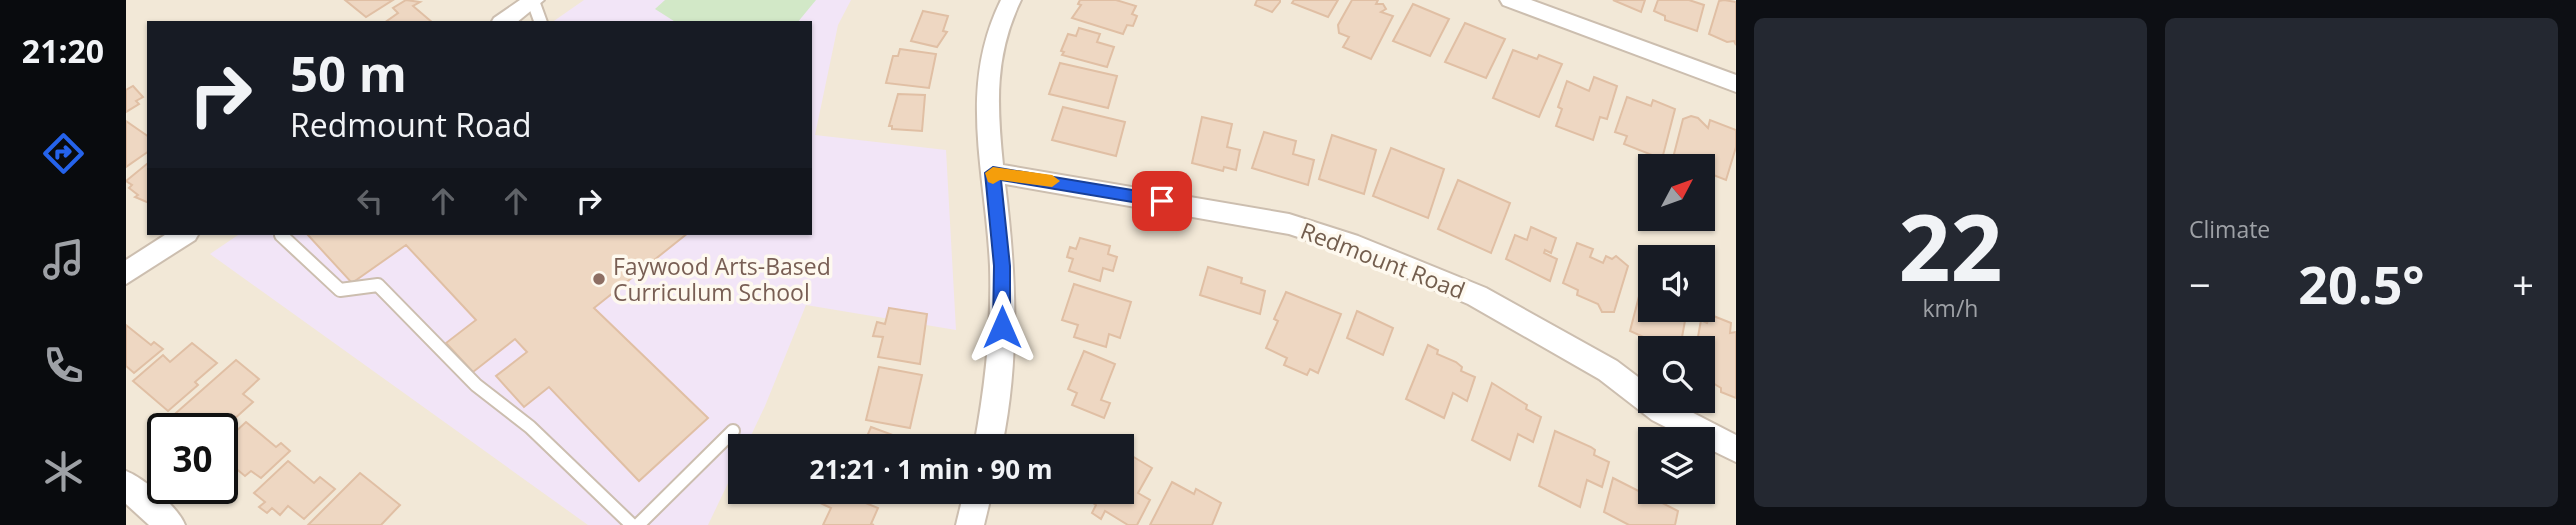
<!DOCTYPE html>
<html lang="en">
<head>
<meta charset="utf-8">
<style>
	body { margin:0; font-family:"Open Sans",sans-serif; background:#242831; color:#f1f3f6; height:100vh; display:flex; flex-direction:column; font-size:26px; white-space:nowrap }
	* { box-sizing:border-box; margin:0 }
	p { font-size:23px; color:#9ea1a6 }
	.icon { flex:none; width:38px; height:38px; fill:none; stroke:currentColor; stroke-width:2; stroke-linecap:round; stroke-linejoin:round }
	.map { position:relative; flex:1; overflow:hidden }
	.panel { display:flex; flex-direction:column; gap:18px; padding:18px; background:#0d0f14; width:840px }
	.panel>* { flex:none }
	.hud { position:absolute; left:21px; top:21px; width:665px; height:214px; border-radius:0px; box-shadow:0 2px 5px #0004; background:#171b24; color:#f1f3f6; overflow:hidden }
	.needle { width:46px; rotate:49deg }
	.fabs { position:absolute; left:1512px; top:154px; display:grid; gap:14px }
	.fabs a { display:grid; place-items:center; width:77px; height:77px; border-radius:0px; background:#171b24; box-shadow:0 2px 5px #0004; font-size:35px }
	.speed { position:absolute; left:21px; top:413px; display:flex; gap:14px; font-size:35px; font-weight:700; text-align:center }
	.speed>* { display:grid; place-content:center; width:91px; height:91px; border-radius:50%; background:#171b24; box-shadow:0 2px 5px #0004; line-height:1 }
	.speed .limit { border:4px solid #111; border-radius:10px; background:#fff; color:#111 }
	.pin { position:absolute; display:grid; place-items:center; width:60px; height:60px; color:#fff; margin:-30px; border-radius:14px; box-shadow:0 4px 10px #0006 }
	.me { position:absolute; width:77px; margin:-38px; rotate:0deg; stroke-linejoin:round; filter:drop-shadow(0 0 5px #0008) }
	.turn { display:flex; align-items:center; gap:24px; height:147px; padding:0 28px; font-size:32px }
	.turn .icon { width:91px; height:91px; stroke-width:2.5 }
	.turn b { display:block; font-size:49px; line-height:60px }
	.lanes { display:flex; align-items:center; height:66px; padding:0 28px; background:#0003; justify-content:center; gap:35px; direction:ltr }
	.lanes .off { opacity:.35 }
	.big { font-size:52px; font-weight:700; line-height:1.1 }
	.panel .card { flex:1; display:flex; flex-direction:column; justify-content:center; gap:10px; min-width:0; padding:0 24px; border-radius:10px; background:#242831 }
	.panel .dial { align-items:center; gap:0 }
	.dial b { font-size:91px; line-height:1 }
	.heat { display:flex; justify-content:space-between; align-items:center; font-size:38px; direction:ltr }
	.panel .tiles { flex:1; display:grid; gap:18px; grid-template-columns:repeat(2,1fr) }
	.trip { position:absolute; left:602px; top:434px; width:406px; height:70px; border-radius:0px; background:#171b24; box-shadow:0 2px 5px #0004; font-weight:700; line-height:70px; text-align:center }
	main { display:flex; flex:1; min-height:0 }
	.tab-bar { display:flex; flex-direction:column; width:126px; justify-content:space-around; align-items:center; background:#090b0e; color:#9ea1a6 }
	.tab-bar .icon { width:49px; height:49px }
	.tab-bar .selected { color:#2563eb }
	.tab-bar b { font-size:32px; color:#f1f3f6 }
	.map>svg:first-child { display:block }
	.residential { fill:#f2e8d7; fill-rule:evenodd }
	.education { fill:#f2e5f7 }
	.green { fill:#d2e8c7 }
	.building { fill:#eed7c2; stroke:#e0bfa4; stroke-width:2 }
	.lines { fill:none; stroke-linecap:round; stroke-linejoin:round }
	.service-casing { stroke:#ccbeaf; stroke-width:16 }
	.minor-casing { stroke:#ccbeaf; stroke-width:4 }
	.service { stroke:#fff; stroke-width:12 }
	.minor { fill:#fff; fill-rule:evenodd }
	.route { fill:#2563eb; stroke:#184099; stroke-width:2 }
	.slow { fill:#f59e0b }
	.education-dot { fill:#8d6e63; stroke:#fef9ef; stroke-width:2.5 }
	.labels { text-anchor:middle; dominant-baseline:central; stroke-width:7; stroke-linejoin:round; paint-order:stroke }
	.street-label { font-size:23px; fill:#735e4e; stroke:#fef9ef }
	.education-label { font-size:23px; fill:#785e54; stroke:#fef9ef; text-anchor:start }
</style>
</head>
<body>
<main>
<nav class="tab-bar">
<b>21:20</b>
<svg class="icon selected" aria-label="directions" viewBox="0 0 24 24"><path d="M12 3l9 9-9 9-9-9zM9 14v-3h6M13 9l2 2-2 2"/></svg>
<svg class="icon" aria-label="music" viewBox="0 0 24 24"><path d="M9 18V5l10-2v13"/><circle cx="6" cy="18" r="3"/><circle cx="16" cy="16" r="3"/></svg>
<svg class="icon" aria-label="phone" viewBox="0 0 24 24"><path d="M5 4h4l2 5-3 2q2 4 5 5l2-3 5 2v4C11 20 4 13 5 4z"/></svg>
<svg class="icon" aria-label="climate" viewBox="0 0 24 24"><path d="M12 3v18M4 7l16 10M4 17L20 7"/></svg>
</nav>
<div class="map">
<svg width="1610" height="525" viewBox="0 0 1610 525">
	<rect width="100%" height="100%" fill="#fbf5e8"/>
	<!-- residential -->
	<path class="residential" d="M 0,0 L 1610,0 L 1610,525 L 0,525 ZM 23,23 L 684,23 L 684,233 L 23,233 ZM 1524,166 L 1577,166 L 1577,219 L 1524,219 ZM 1524,257 L 1577,257 L 1577,310 L 1524,310 ZM 1524,348 L 1577,348 L 1577,401 L 1524,401 ZM 37,429 L 96,429 L 96,488 L 37,488 ZM 1524,439 L 1577,439 L 1577,492 L 1524,492 ZM 614,446 L 996,446 L 996,492 L 614,492 Z"/>
	<!-- education -->
	<path class="education" d="M 458,0 L 725,0 L 712,25 L 689,135 L 820,150 L 830,330 L 680,305 L 639,406 L 620,446 L 614,446 L 614,458 L 582,525 L 462,525 L 84,254 L 115,233 L 684,233 L 684,23 L 425,23 Z"/>
	<!-- green -->
	<path class="green" d="M 539,0 L 690,0 L 671,23 L 551,23 L 529,9 Z"/>
	<!-- building -->
	<g class="building">
		<path d="M 219,0 L 267,0 L 240,17 Z"/>
		<path d="M 280,0 L 294,2 L 287,6 L 307,23 L 258,23 L 272,13 L 267,8 Z"/>
		<path d="M 954,0 L 990,0 L 1010,6 L 1006,14 L 1011,16 L 1007,26 L 1001,25 L 997,34 L 946,18 L 955,5 L 952,4 Z"/>
		<path d="M 1131,0 L 1154,0 L 1154,2 L 1146,12 L 1129,5 Z"/>
		<path d="M 1168,0 L 1212,0 L 1202,17 L 1166,3 Z"/>
		<path d="M 1226,0 L 1252,0 L 1250,4 L 1257,4 L 1260,9 L 1255,12 L 1267,16 L 1245,59 L 1217,47 L 1223,37 L 1213,33 L 1212,25 Z"/>
		<path d="M 1487,0 L 1519,0 L 1515,12 Z"/>
		<path d="M 1532,0 L 1563,0 L 1578,5 L 1571,31 L 1539,20 L 1539,16 L 1528,11 Z"/>
		<path d="M 1598,0 L 1610,2 L 1610,45 L 1608,41 L 1601,42 L 1583,34 L 1593,1 Z"/>
		<path d="M 1287,4 L 1323,19 L 1304,56 L 1267,41 Z"/>
		<path d="M 797,11 L 822,16 L 817,31 L 821,32 L 811,47 L 785,41 Z"/>
		<path d="M 1339,23 L 1379,39 L 1360,78 L 1319,62 Z"/>
		<path d="M 953,28 L 974,34 L 971,42 L 988,47 L 981,67 L 936,55 L 938,52 L 935,51 L 942,34 L 950,36 Z"/>
		<path d="M 774,49 L 810,54 L 803,88 L 760,83 L 767,56 L 772,56 Z"/>
		<path d="M 1387,50 L 1411,59 L 1413,55 L 1436,64 L 1413,117 L 1367,98 Z"/>
		<path d="M 934,63 L 991,76 L 982,108 L 923,94 Z"/>
		<path d="M 1468,77 L 1491,86 L 1481,119 L 1474,117 L 1467,140 L 1430,126 L 1436,109 L 1432,107 L 1441,81 L 1463,91 Z"/>
		<path d="M 7,86 L 17,97 L 10,101 L 13,104 L 0,112 L 0,90 Z"/>
		<path d="M 772,94 L 799,95 L 796,131 L 766,129 L 766,126 L 763,126 Z"/>
		<path d="M 1501,97 L 1525,106 L 1527,100 L 1549,109 L 1536,159 L 1498,144 L 1501,136 L 1489,132 Z"/>
		<path d="M 937,107 L 999,122 L 990,156 L 926,140 Z"/>
		<path d="M 1565,116 L 1572,118 L 1582,128 L 1584,120 L 1610,130 L 1610,147 L 1600,180 L 1577,171 L 1577,166 L 1566,166 L 1547,158 L 1557,119 Z"/>
		<path d="M 1076,117 L 1106,124 L 1101,147 L 1114,150 L 1110,170 L 1098,167 L 1097,171 L 1066,163 Z"/>
		<path d="M 0,121 L 23,137 L 23,151 L 0,167 Z"/>
		<path d="M 1138,132 L 1170,141 L 1167,154 L 1188,160 L 1182,185 L 1126,168 Z"/>
		<path d="M 1206,135 L 1250,150 L 1238,194 L 1193,179 Z"/>
		<path d="M 1265,148 L 1318,169 L 1302,218 L 1247,196 Z"/>
		<path d="M 22,163 L 23,164 L 23,203 L 9,197 L 12,195 L 3,188 L 6,185 L 0,181 Z"/>
		<path d="M 1332,180 L 1384,203 L 1365,253 L 1312,229 Z"/>
		<path d="M 1405,227 L 1430,238 L 1425,253 L 1419,250 L 1418,253 L 1431,259 L 1424,281 L 1380,259 L 1389,235 L 1401,240 Z"/>
		<path d="M 562,233 L 468,308 L 582,418 L 513,481 L 423,387 L 398,407 L 370,376 L 401,352 L 389,339 L 347,372 L 320,343 L 350,320 L 280,245 L 226,283 L 181,234 Z"/>
		<path d="M 954,238 L 984,246 L 982,254 L 991,257 L 987,271 L 977,268 L 974,281 L 943,271 L 947,259 L 941,257 L 944,247 L 950,249 Z"/>
		<path d="M 1451,243 L 1467,249 L 1464,257 L 1477,263 L 1480,256 L 1486,259 L 1490,256 L 1502,266 L 1488,312 L 1476,312 L 1472,304 L 1451,295 L 1452,290 L 1437,283 Z"/>
		<path d="M 1082,267 L 1116,278 L 1115,283 L 1139,291 L 1134,314 L 1074,295 Z"/>
		<path d="M 1517,281 L 1524,284 L 1524,310 L 1561,310 L 1554,348 L 1530,348 L 1531,343 L 1504,331 Z"/>
		<path d="M 948,284 L 1005,302 L 994,338 L 983,334 L 980,347 L 948,337 L 952,325 L 936,320 Z"/>
		<path d="M 1160,292 L 1215,314 L 1192,373 L 1184,369 L 1181,375 L 1158,365 L 1161,358 L 1140,348 L 1152,321 L 1148,319 Z"/>
		<path d="M 763,308 L 801,314 L 794,364 L 752,357 L 757,337 L 747,336 L 751,322 L 759,324 Z"/>
		<path d="M 1231,311 L 1267,328 L 1257,355 L 1221,338 Z"/>
		<path d="M 1585,315 L 1605,323 L 1604,333 L 1610,332 L 1610,398 L 1595,392 L 1595,388 L 1577,377 L 1577,348 L 1570,348 L 1575,320 L 1581,323 Z"/>
		<path d="M 0,325 L 25,345 L 28,342 L 37,349 L 8,373 L 0,366 Z"/>
		<path d="M 66,343 L 91,363 L 69,382 L 72,385 L 42,411 L 7,381 L 37,355 L 44,362 Z"/>
		<path d="M 1302,345 L 1312,350 L 1311,354 L 1330,362 L 1336,367 L 1335,371 L 1349,377 L 1341,401 L 1327,393 L 1318,418 L 1280,399 Z"/>
		<path d="M 958,351 L 989,364 L 975,400 L 984,403 L 978,418 L 946,405 L 951,393 L 942,389 Z"/>
		<path d="M 110,360 L 133,379 L 117,394 L 127,402 L 96,430 L 52,429 L 42,420 Z"/>
		<path d="M 753,367 L 796,375 L 784,428 L 740,420 Z"/>
		<path d="M 1366,383 L 1401,405 L 1400,409 L 1415,417 L 1407,442 L 1392,434 L 1384,460 L 1346,440 Z"/>
		<path d="M 120,422 L 150,447 L 155,443 L 164,451 L 135,478 L 125,471 L 119,476 L 96,457 L 96,444 Z"/>
		<path d="M 745,427 L 775,438 L 772,446 L 737,446 Z"/>
		<path d="M 1429,431 L 1465,447 L 1469,450 L 1468,455 L 1483,462 L 1476,487 L 1461,480 L 1454,507 L 1413,486 Z"/>
		<path d="M 996,450 L 1026,468 L 1012,493 L 1024,500 L 1011,525 L 1002,525 L 979,511 L 975,519 L 966,513 L 970,505 L 954,495 L 956,492 L 996,492 Z"/>
		<path d="M 162,461 L 188,483 L 194,477 L 209,489 L 178,519 L 162,506 L 154,515 L 146,508 L 141,513 L 133,507 L 139,502 L 128,493 Z"/>
		<path d="M 234,473 L 274,505 L 255,525 L 182,525 Z"/>
		<path d="M 1487,478 L 1552,511 L 1549,525 L 1503,525 L 1478,512 Z"/>
		<path d="M 1046,482 L 1068,494 L 1070,489 L 1095,503 L 1086,525 L 1024,525 Z"/>
		<path d="M 694,492 L 713,492 L 752,508 L 745,524 L 748,525 L 697,525 L 705,508 L 690,501 Z"/>
		<path d="M 727,492 L 761,492 L 757,502 Z"/>
	</g>
	<g class="lines">
		<defs>
			<g id="service">
				<path d="M 407,1 L 415,23"/>
				<path d="M 158,233 L 155,235 L 214,290 L 252,285 L 350,385 L 404,427 L 506,525"/>
				<path d="M 512,525 L 607,431"/>
			</g>
			<g id="minor">
				<path d="M 394,0 L 418,0 L 390,23 L 365,23 L 368,18 Z"/>
				<path d="M 875,0 L 895,0 C 868,56 871,105 877,165 L 1163,214 L 1232,236 L 1360,288 L 1491,361 L 1524,386 L 1524,401 L 1544,401 L 1610,435 L 1610,462 L 1577,446 L 1577,439 L 1563,439 L 1526,420 L 1473,379 L 1342,304 L 1227,255 L 1163,234 L 879,184 C 890,272 894,359 876,446 L 848,446 C 859,387 866,327 864,266 C 860,173 831,89 875,0 Z"/>
				<path d="M 1374,0 L 1405,0 L 1610,75 L 1610,92 L 1377,5 Z"/>
				<path d="M 42,233 L 73,233 L 69,240 L 0,284 L 0,260 Z"/>
				<path d="M 0,471 C 18,478 52,507 59,525 L 23,525 L 0,504 Z"/>
				<path d="M 838,492 L 866,492 L 858,525 L 830,525 Z"/>
			</g>
		</defs>
		<!-- service casing -->
		<use href="#service" class="service-casing"/>
		<!-- minor casing -->
		<use href="#minor" class="minor-casing"/>
		<!-- service -->
		<use href="#service" class="service"/>
		<!-- minor -->
		<use href="#minor" class="minor"/>
	</g>
	<!-- route -->
	<path class="route" d="M 867,167 L 1036,195 L 1044,201 L 1036,207 L 875,180 L 884,266 L 884,327 L 882,333 L 876,335 L 870,333 L 867,327 L 868,266 L 859,173 Z"/>
	<!-- slow -->
	<path class="slow" d="M 867,167 L 926,175 L 934,181 L 926,187 L 874,180 L 867,184 L 862,182 L 859,173 Z"/>
	<!-- markers -->
	<circle class="education-dot" cx="473" cy="279" r="7"/>
	<g class="labels">
		<!-- street labels -->
		<g class="street-label">
			<text transform="translate(1257 260) rotate(21)">Redmount Road</text>
		</g>
		<!-- education labels -->
		<g class="education-label">
			<text x="487" y="266">Faywood Arts-Based<tspan x="487" dy="26">Curriculum School</tspan></text>
		</g>
	</g>
</svg>
<div class="fabs">
<a><svg class="needle" viewBox="-14 -14 28 28"><path d="M0-13l5 13h-10z" fill="#e53935"/><path d="M0 13l5-13h-10z" fill="#9ea1a6"/></svg></a>
<a><svg class="icon" aria-label="sound" viewBox="0 0 24 24"><path d="M4 9h4l5-4v14l-5-4H4zM17 9q2 3 0 6"/></svg></a>
<a><svg class="icon" aria-label="search" viewBox="0 0 24 24"><circle cx="10" cy="10" r="6"/><path d="M15 15l6 6"/></svg></a>
<a><svg class="icon" aria-label="layers" viewBox="0 0 24 24"><path d="M12 4l9 5-9 5-9-5zM3 14l9 5 9-5"/></svg></a>
</div>
<div class="speed"><div class="limit">30</div></div>
<div class="pin" style="left:1036px;top:201px;background:#d93025"><svg class="icon" aria-label="arrive" viewBox="0 0 24 24"><path d="M6 21V4h12l-3 4 3 4H6"/></svg></div>
<svg class="me" style="left:876px;top:327px" viewBox="-20 -20 40 40"><path d="M0-17L14 15 0 8-14 15z" fill="#2563eb" stroke="#fff" stroke-width="4"/></svg>
<div class="trip">21:21 · 1 min · 90 m</div>
<div class="hud">
<div class="turn"><svg class="icon" aria-label="right" viewBox="0 0 24 24"><path d="M7 20v-9h11M14 6l5 5-5 5"/></svg><div><b>50 m</b>Redmount Road</div></div>
<div class="lanes"><svg class="icon off" aria-label="left" viewBox="0 0 24 24"><path d="M17 20v-9H6M10 6l-5 5 5 5"/></svg><svg class="icon off" aria-label="ahead" viewBox="0 0 24 24"><path d="M12 20V5M6 11l6-6 6 6"/></svg><svg class="icon off" aria-label="ahead" viewBox="0 0 24 24"><path d="M12 20V5M6 11l6-6 6 6"/></svg><svg class="icon" aria-label="right" viewBox="0 0 24 24"><path d="M7 20v-9h11M14 6l5 5-5 5"/></svg></div>
</div>
</div>
<section class="panel">
<div class="tiles">
<div class="card dial"><b>22</b><p>km/h</p></div>
<div class="card"><p>Climate</p>
<div class="heat"><a>−</a><b class="big">20.5°</b><a>+</a></div>
</div>
</div>
</section>
</main>
</body>
</html>
